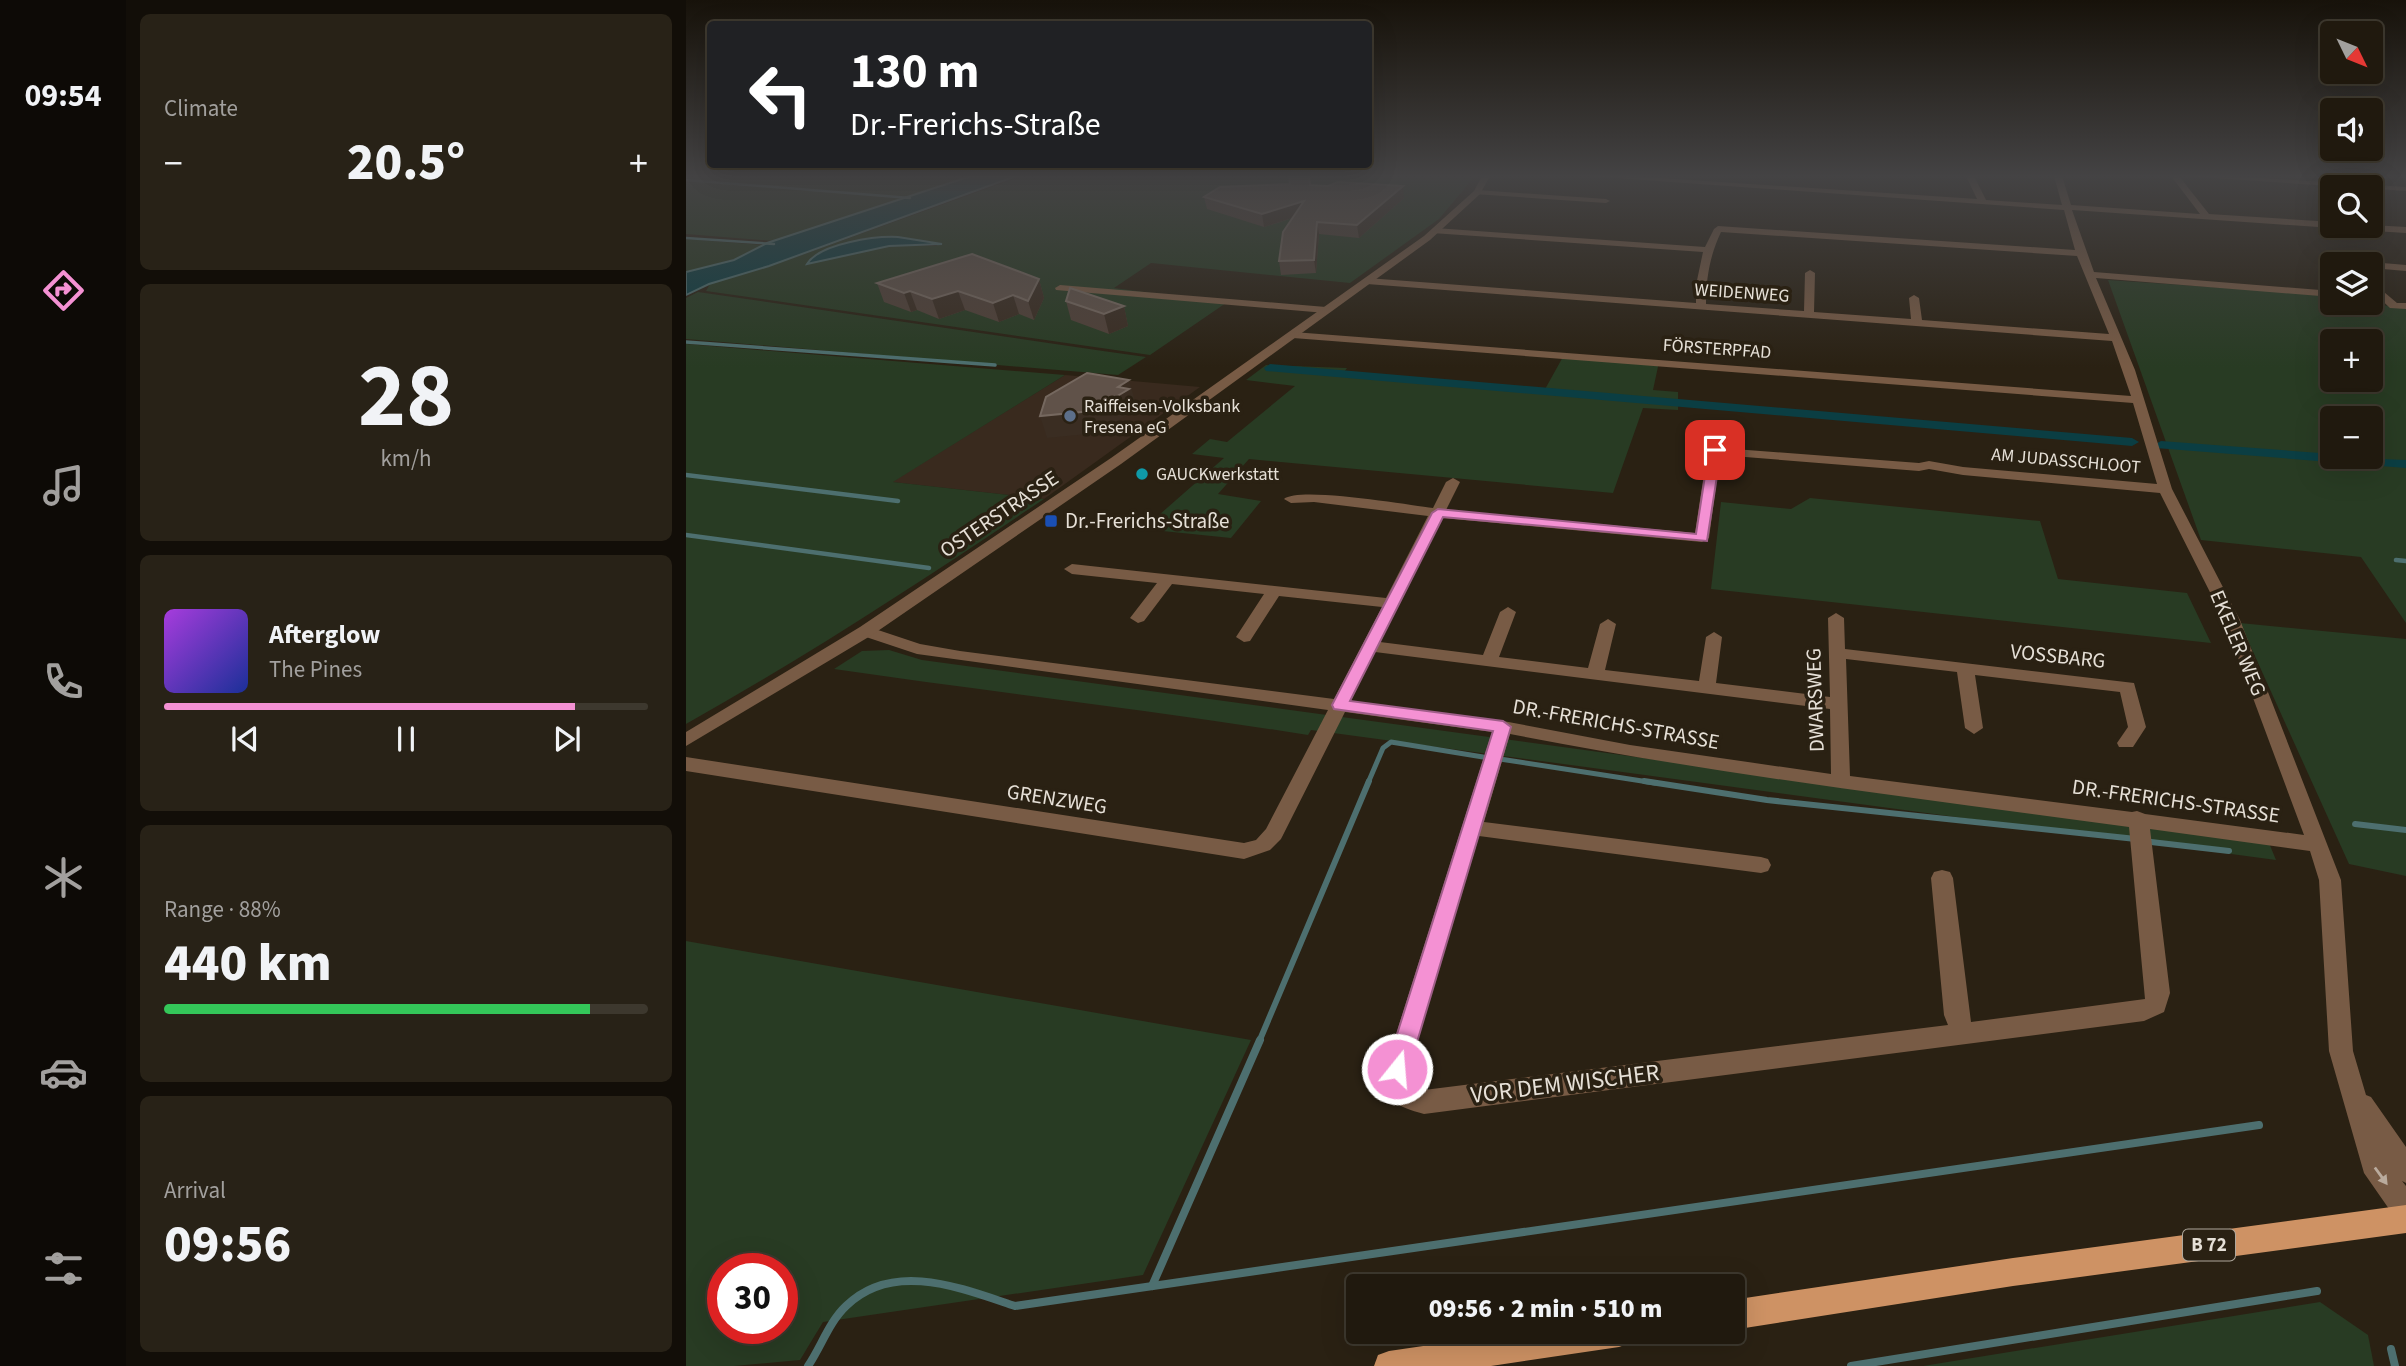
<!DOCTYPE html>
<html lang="en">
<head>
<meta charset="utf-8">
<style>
	body { margin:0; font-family:"Source Sans 3",sans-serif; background:#282217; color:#f1f3f6; height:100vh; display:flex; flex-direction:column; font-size:26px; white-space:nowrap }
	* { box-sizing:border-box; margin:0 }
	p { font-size:23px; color:#a2a09e }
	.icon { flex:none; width:38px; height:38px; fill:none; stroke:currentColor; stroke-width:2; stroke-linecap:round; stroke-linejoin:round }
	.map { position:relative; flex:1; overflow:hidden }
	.drawer { display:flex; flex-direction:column; gap:14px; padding:14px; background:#120e08; width:560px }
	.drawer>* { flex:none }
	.top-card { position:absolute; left:21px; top:21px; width:665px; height:147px; border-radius:7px; box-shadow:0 7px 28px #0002,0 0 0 2px #3d382e; background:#202124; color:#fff; overflow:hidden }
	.needle { width:46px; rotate:133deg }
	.fabs { position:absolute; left:1634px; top:21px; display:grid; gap:14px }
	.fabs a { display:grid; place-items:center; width:63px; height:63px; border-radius:7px; background:#20190e; box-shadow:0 7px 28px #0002,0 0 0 2px #3d382e; font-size:35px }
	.speed { position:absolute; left:21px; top:1253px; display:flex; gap:14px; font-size:35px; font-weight:700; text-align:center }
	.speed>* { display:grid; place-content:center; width:91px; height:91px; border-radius:50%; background:#20190e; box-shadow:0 7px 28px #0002,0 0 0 2px #3d382e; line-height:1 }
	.speed .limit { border:10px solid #d22; background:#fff; color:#111 }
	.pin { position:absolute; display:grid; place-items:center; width:60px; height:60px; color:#fff; margin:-30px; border-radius:14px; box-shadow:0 4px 10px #0006 }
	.me { position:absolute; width:77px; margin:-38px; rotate:17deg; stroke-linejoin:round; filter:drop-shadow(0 0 5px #0008) }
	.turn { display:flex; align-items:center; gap:24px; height:147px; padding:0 28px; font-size:32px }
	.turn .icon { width:91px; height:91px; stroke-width:2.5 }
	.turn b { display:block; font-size:49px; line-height:60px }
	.big { font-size:52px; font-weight:800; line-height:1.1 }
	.drawer .widget { flex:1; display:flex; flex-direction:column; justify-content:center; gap:10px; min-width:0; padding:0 24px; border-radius:10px; background:#282217 }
	.drawer .dial { align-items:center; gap:0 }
	.dial b { font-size:91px; line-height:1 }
	.song { display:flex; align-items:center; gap:21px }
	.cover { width:84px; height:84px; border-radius:10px; background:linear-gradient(135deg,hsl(280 70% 55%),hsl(230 70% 35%)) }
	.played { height:7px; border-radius:4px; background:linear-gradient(90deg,#f491d3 85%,#3d382e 85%) }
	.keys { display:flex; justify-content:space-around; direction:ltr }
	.heat { display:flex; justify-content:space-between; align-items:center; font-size:38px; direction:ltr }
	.charge { height:10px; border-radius:5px; background:linear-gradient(90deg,#34c759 88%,#3d382e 0) }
	.trip { position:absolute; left:660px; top:1274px; width:399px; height:70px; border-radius:7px; background:#20190e; box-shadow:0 7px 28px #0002,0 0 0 2px #3d382e; font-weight:800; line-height:70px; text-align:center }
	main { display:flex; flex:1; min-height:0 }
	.dock { display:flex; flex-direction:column; width:126px; justify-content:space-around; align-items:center; background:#0d0a06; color:#a2a09e }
	.dock .icon { width:49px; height:49px }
	.dock .current { color:#f491d3 }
	.dock b { font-size:32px; color:#f1f3f6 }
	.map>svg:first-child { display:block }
	.commercial { fill:#392a1e }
	.green { fill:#283b23; fill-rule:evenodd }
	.water { fill:#0b3e43; stroke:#4d6f6f; stroke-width:2 }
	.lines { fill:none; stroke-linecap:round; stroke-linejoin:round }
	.stream-far5 { stroke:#4d6f6f; stroke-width:2.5 }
	.stream-far4 { stroke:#4d6f6f; stroke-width:3.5 }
	.stream-far3 { stroke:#4d6f6f; stroke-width:4.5 }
	.stream-far2 { stroke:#4d6f6f; stroke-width:5 }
	.stream-far1 { stroke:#4d6f6f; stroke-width:6 }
	.stream { stroke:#4d6f6f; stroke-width:8 }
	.canal { fill:#0b3e43; fill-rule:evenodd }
	.minor { fill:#785b45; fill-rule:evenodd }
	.tertiary { fill:#785b45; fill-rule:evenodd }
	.primary { fill:#ce9264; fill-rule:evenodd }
	.wall { fill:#504138 }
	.shaded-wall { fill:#3a2d22 }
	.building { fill:#605249; stroke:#75685f; stroke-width:2 }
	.oneway { fill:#baab9d }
	.route { fill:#f491d3; stroke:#9f5e89; stroke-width:2 }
	.service-dot { fill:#5c6f8a; stroke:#2a2113; stroke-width:2.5 }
	.culture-dot { fill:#0f9aa8; stroke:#2a2113; stroke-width:2.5 }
	.transit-dot { fill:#1a4fb4; stroke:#2a2113; stroke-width:2.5 }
	.labels { text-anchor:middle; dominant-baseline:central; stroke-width:7; stroke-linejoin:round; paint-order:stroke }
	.far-street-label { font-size:18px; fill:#e6e0d7; stroke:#2a2113 }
	.far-poi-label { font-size:18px; fill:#e6e0d7; stroke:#2a2113; text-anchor:start }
	.shield { fill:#2a2113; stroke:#aea79c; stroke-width:2 }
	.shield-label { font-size:19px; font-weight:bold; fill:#e6e0d7 }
	.street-label { font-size:21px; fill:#e6e0d7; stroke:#2a2113 }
	.poi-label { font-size:21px; fill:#e6e0d7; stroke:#2a2113; text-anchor:start }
	.near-street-label { font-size:24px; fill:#e6e0d7; stroke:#2a2113 }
</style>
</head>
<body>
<main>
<nav class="dock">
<b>09:54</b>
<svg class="icon current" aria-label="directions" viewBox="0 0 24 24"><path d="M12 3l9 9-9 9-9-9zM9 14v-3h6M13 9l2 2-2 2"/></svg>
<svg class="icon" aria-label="music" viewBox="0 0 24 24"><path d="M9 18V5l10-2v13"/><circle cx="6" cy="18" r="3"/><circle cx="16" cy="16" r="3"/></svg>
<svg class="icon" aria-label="phone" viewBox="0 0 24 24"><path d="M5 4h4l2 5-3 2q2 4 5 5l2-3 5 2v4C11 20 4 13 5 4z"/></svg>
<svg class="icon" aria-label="climate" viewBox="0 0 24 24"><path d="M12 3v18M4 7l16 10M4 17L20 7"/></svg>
<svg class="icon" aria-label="car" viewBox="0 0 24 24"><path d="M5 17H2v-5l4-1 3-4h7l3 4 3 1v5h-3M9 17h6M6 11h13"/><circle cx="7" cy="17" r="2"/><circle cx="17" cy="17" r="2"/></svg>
<svg class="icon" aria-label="filters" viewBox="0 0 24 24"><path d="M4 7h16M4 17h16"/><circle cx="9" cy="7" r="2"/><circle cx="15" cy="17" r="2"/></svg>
</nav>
<section class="drawer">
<div class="widget"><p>Climate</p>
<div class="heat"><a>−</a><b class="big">20.5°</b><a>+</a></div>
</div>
<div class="widget dial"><b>28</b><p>km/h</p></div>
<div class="widget">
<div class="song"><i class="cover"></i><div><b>Afterglow</b><p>The Pines</p></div></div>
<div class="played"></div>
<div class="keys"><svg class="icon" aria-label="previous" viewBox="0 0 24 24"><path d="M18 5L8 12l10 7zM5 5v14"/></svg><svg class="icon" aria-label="pause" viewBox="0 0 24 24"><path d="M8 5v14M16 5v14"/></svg><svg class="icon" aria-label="next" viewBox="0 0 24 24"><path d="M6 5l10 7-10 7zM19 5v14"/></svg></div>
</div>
<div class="widget"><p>Range · 88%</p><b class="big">440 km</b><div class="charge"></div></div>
<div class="widget"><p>Arrival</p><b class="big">09:56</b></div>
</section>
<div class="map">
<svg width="1720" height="1366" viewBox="0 0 1720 1366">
	<rect width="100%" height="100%" fill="#2a2113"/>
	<!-- commercial -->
	<path class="commercial" d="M 379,375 L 514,387 L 358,499 L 206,482 Z"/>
	<!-- green -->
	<g class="green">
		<path d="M 0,176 L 284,176 L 89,241 L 0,234 Z"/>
		<path d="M 336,176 L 789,176 L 753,219 L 664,283 L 465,263 L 428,288 L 540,303 L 464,355 L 20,291 L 24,284 L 85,266 ZM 198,237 L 255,243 L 250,246 C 211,244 164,247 128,263 L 134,253 L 180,238 Z"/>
		<path d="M 0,239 L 77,245 L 48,259 L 0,272 Z"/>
		<path d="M 1422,280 L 1643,295 L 1647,296 L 1647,303 L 1678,303 L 1720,308 L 1720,623 L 1675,557 L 1515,540 ZM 1647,341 L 1685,341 L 1685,380 L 1647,380 ZM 1647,418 L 1685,418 L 1685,457 L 1647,457 Z"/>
		<path d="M 12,292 L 417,351 L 460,357 L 432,375 L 0,339 L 0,298 Z"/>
		<path d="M 0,344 L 379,375 L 207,482 L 358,499 C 240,578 123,655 0,724 Z"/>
		<path d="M 878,355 L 973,362 L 967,390 L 992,392 L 992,410 L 957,408 L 927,493 L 563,459 L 532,494 L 575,501 L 545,538 L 457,529 L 538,458 L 506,454 L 524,439 L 541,442 L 609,386 L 560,380 L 580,365 L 661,368 L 656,375 L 858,391 Z"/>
		<path d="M 1124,498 L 1354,521 L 1372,579 L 1501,593 L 1525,643 L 1025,589 L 1035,502 L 1105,509 Z"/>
		<path d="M 1554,623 L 1720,639 L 1720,876 L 1663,864 Z"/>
		<path d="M 203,650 L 236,660 L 1583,843 L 1590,860 L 625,730 L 622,735 C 464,710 306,692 148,669 L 176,651 Z"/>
		<path d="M 0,941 L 565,1040 L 457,1275 L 137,1322 L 114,1360 L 48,1366 L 0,1366 ZM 37,1269 L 96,1269 L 96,1328 L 37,1328 Z"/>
		<path d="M 1634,1302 L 1682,1335 L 1688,1366 L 1237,1366 Z"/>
	</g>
	<!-- water -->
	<g class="water">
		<path d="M 285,176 L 330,176 L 83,266 L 23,284 L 0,295 L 0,272 L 48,260 L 81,243 Z"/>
		<path d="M 212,237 L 256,244 L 203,246 L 121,264 C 134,243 190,236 212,237 Z"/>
	</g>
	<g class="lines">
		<!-- stream-far5 -->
		<g class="stream-far5">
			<path d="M 0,180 L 224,198"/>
			<path d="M 0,238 L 88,244"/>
		</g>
		<!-- stream-far4 -->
		<path class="stream-far4" d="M 0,342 L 309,365"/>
		<!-- stream-far3 -->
		<g class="stream-far3">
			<path d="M 0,475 L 212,501"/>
			<path d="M 0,535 L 243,568"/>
			<path d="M 1710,560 L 1720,561"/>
		</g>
		<!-- stream-far2 -->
		<g class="stream-far2">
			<path d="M 814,759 L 969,783"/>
			<path d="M 682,783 L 697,748 L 705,742 L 797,757"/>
		</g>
		<!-- stream-far1 -->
		<g class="stream-far1">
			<path d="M 958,781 L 1081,800 L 1450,839"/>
			<path d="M 1669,824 L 1720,830"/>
			<path d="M 1465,842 L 1543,851"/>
			<path d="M 573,1042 L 683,781"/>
		</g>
		<!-- stream -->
		<g class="stream">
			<path d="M 466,1286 L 574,1040"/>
			<path d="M 1705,1349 L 1709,1366"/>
			<path d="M 122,1366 C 135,1347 143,1322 160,1306 C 207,1260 275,1288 329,1306 L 1573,1125"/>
			<path d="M 1165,1366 L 1631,1291"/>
		</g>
		<!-- canal -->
		<g class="canal">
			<path d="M 584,364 L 1446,438 L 1453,442 L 1446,446 L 580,371 L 578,368 Z"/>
			<path d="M 1475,441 L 1647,454 L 1647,457 L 1720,460 L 1720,468 L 1470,448 L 1468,445 Z"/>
		</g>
		<!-- minor -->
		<g class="minor">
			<path d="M 902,176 L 945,176 L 1291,199 L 1280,176 L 1288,176 L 1300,200 L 1376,205 L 1368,176 L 1376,176 L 1385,205 L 1514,214 L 1485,176 L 1493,176 L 1523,214 L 1647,222 L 1647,226 L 1651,226 L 1647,228 L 1386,210 L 1408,272 L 1647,291 L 1647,297 L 1410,278 L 1449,370 L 1486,489 L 1554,620 L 1655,880 L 1667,1051 L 1680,1095 L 1685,1097 L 1720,1147 L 1720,1183 L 1716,1181 L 1720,1186 L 1720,1223 L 1710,1219 L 1678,1173 L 1643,1051 L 1633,880 L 1624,851 L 1464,829 L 1484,993 L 1478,1012 L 1458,1021 L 738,1114 C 709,1106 698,1100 699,1069 L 806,732 L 659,712 L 595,839 L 584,850 L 558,859 L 0,771 L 0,757 L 558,843 L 570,840 L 580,829 L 642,710 L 231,654 L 174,635 L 172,631 L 180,626 L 234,644 L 274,651 L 648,699 L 696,607 L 593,596 L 564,641 L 558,642 L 550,637 L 578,594 L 486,584 L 458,621 L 452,623 L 444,618 L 471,583 L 386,574 L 378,569 L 386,564 L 700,598 L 742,516 L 628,502 L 605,503 L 598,499 C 613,486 722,505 747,508 L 760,482 L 767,478 L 774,482 L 760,510 L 1009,533 L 1024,434 L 1030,430 L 1036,434 L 1035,448 L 1233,463 L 1243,461 L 1277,467 L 1471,484 L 1447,403 L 607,338 L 602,335 L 607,332 L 1445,396 L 1426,341 L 681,284 L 676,281 L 681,278 L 1010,303 L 1010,285 L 1017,252 L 746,233 L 745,231 L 749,228 L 1019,247 L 1028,229 L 1032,226 L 1389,250 L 1378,210 ZM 1035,232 L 1391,256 L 1423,334 L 1236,320 L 1233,298 L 1228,295 L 1223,298 L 1225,319 L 1128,312 L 1129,273 L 1124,270 L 1119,273 L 1118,311 L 1020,304 C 1020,278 1024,255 1035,232 ZM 1034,455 L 1233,471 L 1243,469 L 1277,475 L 1474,493 L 1538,620 L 1618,835 L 1459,814 L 1451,811 L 1446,812 L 1164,776 L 1160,659 L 1271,672 L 1279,728 L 1288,734 L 1297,728 L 1289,675 L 1434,692 L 1442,727 L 1431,743 L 1433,747 L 1447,747 L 1460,727 L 1448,683 L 1159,649 L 1158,618 L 1150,613 L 1142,618 L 1144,697 L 1030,683 L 1036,637 L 1028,632 L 1020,637 L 1013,681 L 919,670 L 930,624 L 922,619 L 914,624 L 902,668 L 813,657 L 830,612 L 822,607 L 814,612 L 797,655 L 694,642 L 756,518 L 1016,542 L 1023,538 ZM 689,652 L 1144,709 L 1145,774 L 944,745 L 817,721 L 664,701 ZM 824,734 C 1029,774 1236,799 1443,827 L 1459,999 L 1285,1022 L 1267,878 L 1264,872 L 1256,870 L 1248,872 L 1245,878 L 1258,1015 L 1262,1025 L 738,1090 L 724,1082 L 723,1069 L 793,836 L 1075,873 L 1082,871 L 1085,865 L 1082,859 L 1075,857 L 798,822 Z"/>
			<path d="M 1498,176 L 1544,176 L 1720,187 L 1720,191 Z"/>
			<path d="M 791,190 L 920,199 L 924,201 L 920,203 L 788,194 Z"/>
			<path d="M 1685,225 L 1720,227 L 1720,233 L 1656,229 L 1652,226 Z"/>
			<path d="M 1685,262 L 1720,265 L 1720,271 L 1685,268 L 1685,264 L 1681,264 Z"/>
			<path d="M 1685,281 L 1711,303 L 1720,303 L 1720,309 L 1704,308 L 1685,290 Z"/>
			<path d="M 374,285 L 640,307 L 645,310 L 640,313 L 370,290 L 369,288 Z"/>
		</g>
		<!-- tertiary -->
		<path class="tertiary" d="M 796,176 L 804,176 L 794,194 L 744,240 L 435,464 L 186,635 L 0,746 L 0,732 L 174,627 L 425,458 L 738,236 L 788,191 Z"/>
		<!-- primary -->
		<g class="primary">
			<path d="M 1720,1205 L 1720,1233 L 1327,1286 L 1046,1330 L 1046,1300 L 1327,1258 Z"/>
			<path d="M 833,1332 L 948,1332 L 944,1343 L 933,1347 L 805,1366 L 688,1366 L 692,1355 L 703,1351 Z"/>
		</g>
	</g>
	<!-- wall -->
	<g class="wall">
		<path d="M 624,185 L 718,198 L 673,238 L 633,234 L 630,273 L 595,275 L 593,261 L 607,218 L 578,227 L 521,209 L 518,197 Z"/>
		<path d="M 353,279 L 358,298 L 348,320 L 333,314 L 313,322 L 279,310 L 253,319 L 231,310 L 225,312 L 198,302 L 191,283 Z"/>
		<path d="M 380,301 L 438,306 L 442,326 L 423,334 L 385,320 Z"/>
	</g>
	<!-- shaded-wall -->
	<g class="shaded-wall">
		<path d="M 717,186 L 718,198 L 673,238 L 671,225 Z"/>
		<path d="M 618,201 L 619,214 L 578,227 L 576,214 Z"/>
		<path d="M 631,222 L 633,234 L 630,273 L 628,260 Z"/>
		<path d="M 353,279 L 358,298 L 348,320 L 342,301 Z"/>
		<path d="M 224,291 L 231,310 L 225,312 L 218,293 Z"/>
		<path d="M 272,291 L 279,310 L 253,319 L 246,299 Z"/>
		<path d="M 327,295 L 333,314 L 313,322 L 307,303 Z"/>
		<path d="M 438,306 L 442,326 L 423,334 L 418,314 Z"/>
		<path d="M 443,380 L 449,401 L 447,403 L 449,410 L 434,419 L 432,431 L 361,438 L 354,416 L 428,398 L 432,387 Z"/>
	</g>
	<!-- building -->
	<g class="building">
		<path d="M 603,176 L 623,176 L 624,185 L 642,186 L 652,182 L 717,186 L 671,225 L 631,222 L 628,260 L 593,261 L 597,232 L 618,201 L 576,214 L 518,197 L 534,187 L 604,184 Z"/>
		<path d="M 286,254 L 353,279 L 342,301 L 327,295 L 307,303 L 272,291 L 246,299 L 224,291 L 218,293 L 191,283 Z"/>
		<path d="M 384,288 L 438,306 L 418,314 L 380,301 Z"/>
		<path d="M 401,373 L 443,380 L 432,387 L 443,389 L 428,398 L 426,409 L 354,416 L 360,397 Z"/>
	</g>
	<!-- one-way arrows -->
	<defs><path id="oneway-solid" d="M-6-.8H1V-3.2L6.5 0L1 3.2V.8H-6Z" transform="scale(1.75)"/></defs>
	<use class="oneway" href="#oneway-solid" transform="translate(1695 1176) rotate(54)"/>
	<!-- sky -->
	<linearGradient id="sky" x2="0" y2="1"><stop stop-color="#17120a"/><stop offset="0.48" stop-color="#444344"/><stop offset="1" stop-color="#444344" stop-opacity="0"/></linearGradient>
	<rect width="1720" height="367" fill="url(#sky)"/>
	<!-- route -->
	<path class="route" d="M 1029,447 L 1035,450 L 1021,541 L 757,517 L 664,701 L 817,721 L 825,727 L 723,1069 L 719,1077 L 711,1080 L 703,1077 L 700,1069 L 807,731 L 648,709 L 646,705 L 746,513 L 752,509 L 1010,534 L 1023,450 Z"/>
	<!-- markers -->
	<circle class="service-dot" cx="384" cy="416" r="7"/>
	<circle class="culture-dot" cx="456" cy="474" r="7"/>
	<rect class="transit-dot" x="358" y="514" width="14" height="14" rx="3.5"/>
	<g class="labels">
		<!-- far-street labels -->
		<g class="far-street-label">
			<text transform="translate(1056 293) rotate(4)">WEIDENWEG</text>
			<text transform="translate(1031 349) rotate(4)">FÖRSTERPFAD</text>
			<text transform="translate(1380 461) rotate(5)">AM JUDASSCHLOOT</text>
		</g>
		<!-- far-poi labels -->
		<g class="far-poi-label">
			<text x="398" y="406">Raiffeisen-Volksbank<tspan x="398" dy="21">Fresena eG</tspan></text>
			<text x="470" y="474">GAUCKwerkstatt</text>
		</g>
		<!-- shield labels -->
		<rect class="shield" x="1497" y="1229.5" width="52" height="31" rx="5"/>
		<g class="shield-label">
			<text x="1523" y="1245">B 72</text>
		</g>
		<!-- street labels -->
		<g class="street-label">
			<text transform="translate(313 514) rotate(-34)">OSTERSTRASSE</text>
			<text transform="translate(1552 643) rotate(67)">EKELER WEG</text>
			<text transform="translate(1372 656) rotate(6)">VOSSBARG</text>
			<text transform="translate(1129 700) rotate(-92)">DWARSWEG</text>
			<text transform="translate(930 724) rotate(10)">DR.-FRERICHS-STRASSE</text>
			<text transform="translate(371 799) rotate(9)">GRENZWEG</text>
			<text transform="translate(1490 801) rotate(8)">DR.-FRERICHS-STRASSE</text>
		</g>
		<!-- poi labels -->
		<g class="poi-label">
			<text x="379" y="521">Dr.-Frerichs-Straße</text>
		</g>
		<!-- near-street labels -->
		<g class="near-street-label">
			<text transform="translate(879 1084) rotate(-7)">VOR DEM WISCHER</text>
		</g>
	</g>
</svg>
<div class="fabs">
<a><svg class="needle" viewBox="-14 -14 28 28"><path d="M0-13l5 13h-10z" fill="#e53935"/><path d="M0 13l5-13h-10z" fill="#a2a09e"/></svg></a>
<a><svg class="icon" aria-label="sound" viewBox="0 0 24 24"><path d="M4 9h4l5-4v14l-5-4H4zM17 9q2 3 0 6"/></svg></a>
<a><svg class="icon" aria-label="search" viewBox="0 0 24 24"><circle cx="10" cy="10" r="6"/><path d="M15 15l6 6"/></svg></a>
<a><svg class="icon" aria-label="layers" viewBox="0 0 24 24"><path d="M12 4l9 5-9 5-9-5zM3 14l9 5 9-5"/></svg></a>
<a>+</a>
<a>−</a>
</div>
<div class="speed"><div class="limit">30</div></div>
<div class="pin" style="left:1029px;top:450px;background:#d93025"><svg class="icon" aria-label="arrive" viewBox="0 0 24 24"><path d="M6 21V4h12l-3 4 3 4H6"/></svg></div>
<svg class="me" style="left:711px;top:1069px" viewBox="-20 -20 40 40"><circle r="17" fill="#f491d3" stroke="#fff" stroke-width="3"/><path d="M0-11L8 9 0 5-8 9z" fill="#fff"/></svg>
<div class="trip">09:56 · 2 min · 510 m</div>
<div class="top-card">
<div class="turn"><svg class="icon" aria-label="left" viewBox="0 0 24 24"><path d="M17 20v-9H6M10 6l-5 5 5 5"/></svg><div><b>130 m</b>Dr.-Frerichs-Straße</div></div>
</div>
</div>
</main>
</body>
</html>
